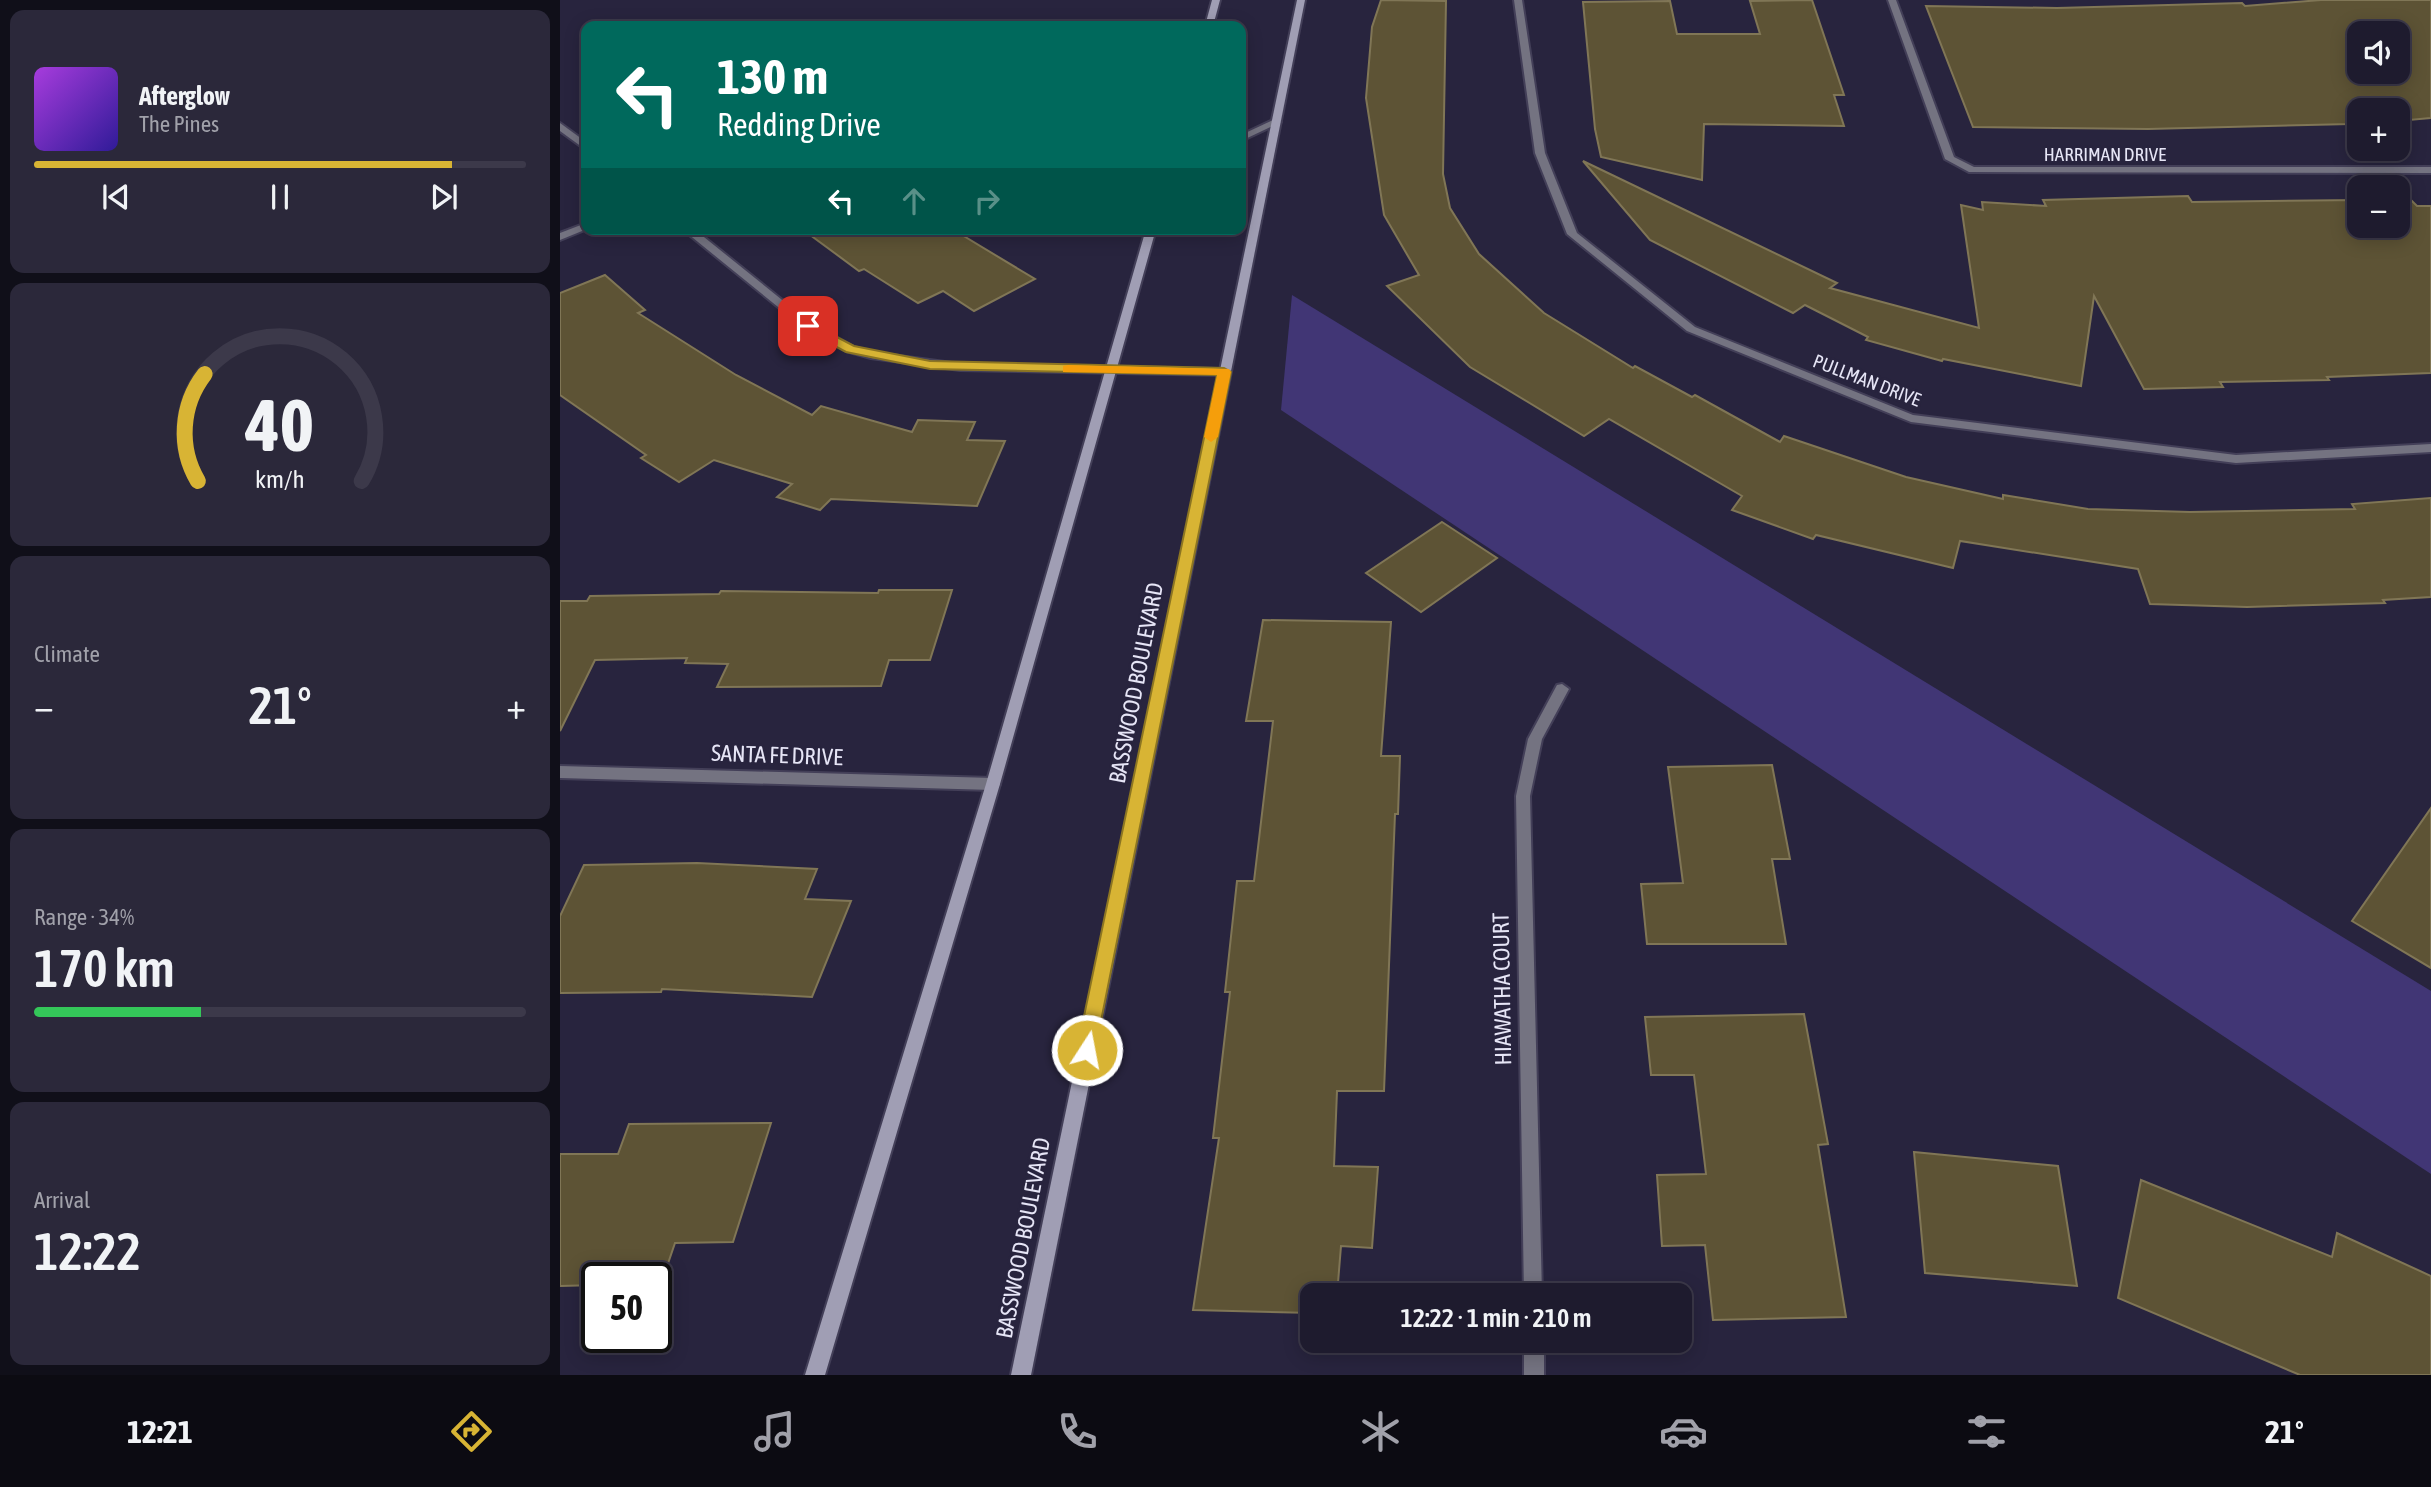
<!DOCTYPE html>
<html lang="en">
<head>
<meta charset="utf-8">
<style>
	body { margin:0; font-family:"Asap Condensed",sans-serif; background:#2b283a; color:#f1f3f6; height:100vh; display:flex; flex-direction:column; font-size:26px; white-space:nowrap }
	* { box-sizing:border-box; margin:0 }
	p { font-size:23px; color:#a1a1aa }
	.icon { flex:none; width:38px; height:38px; fill:none; stroke:currentColor; stroke-width:2; stroke-linecap:round; stroke-linejoin:round }
	.map { position:relative; flex:1; overflow:hidden }
	.details { display:flex; flex-direction:column; gap:10px; padding:10px; background:#100f19; width:560px }
	.details>* { flex:none }
	.hud { position:absolute; left:21px; top:21px; width:665px; height:214px; border-radius:14px; box-shadow:0 4px 18px #0003,0 0 0 2px #3c394a; background:#00695c; color:#fff; overflow:hidden }
	.fabs { position:absolute; left:1787px; top:21px; display:grid; gap:14px }
	.fabs a { display:grid; place-items:center; width:63px; height:63px; border-radius:14px; background:#1e1b2e; box-shadow:0 4px 18px #0003,0 0 0 2px #3c394a; font-size:35px }
	.speed { position:absolute; left:21px; top:1262px; display:flex; gap:14px; font-size:35px; font-weight:700; text-align:center }
	.speed>* { display:grid; place-content:center; width:91px; height:91px; border-radius:50%; background:#1e1b2e; box-shadow:0 4px 18px #0003,0 0 0 2px #3c394a; line-height:1 }
	.speed .limit { border:4px solid #111; border-radius:10px; background:#fff; color:#111 }
	.pin { position:absolute; display:grid; place-items:center; width:60px; height:60px; color:#fff; margin:-30px; border-radius:14px; box-shadow:0 4px 10px #0006 }
	.me { position:absolute; width:77px; margin:-38px; rotate:11deg; stroke-linejoin:round; filter:drop-shadow(0 0 5px #0008) }
	.turn { display:flex; align-items:center; gap:24px; height:147px; padding:0 21px; font-size:32px }
	.turn .icon { width:91px; height:91px; stroke-width:2.5 }
	.turn b { display:block; font-size:49px; line-height:60px }
	.lanes { display:flex; align-items:center; height:66px; padding:0 21px; background:#0003; justify-content:center; gap:35px; direction:ltr }
	.lanes .off { opacity:.35 }
	.big { font-size:52px; font-weight:600; line-height:1.1 }
	.details .widget { flex:1; display:flex; flex-direction:column; justify-content:center; gap:10px; min-width:0; padding:0 24px; border-radius:14px; background:#2b283a }
	.details .dial { align-items:center; gap:0 }
	.dial svg { height:182px; overflow:visible; fill:none; stroke:#3c394a; stroke-width:7; stroke-linecap:round; text-anchor:middle }
	.dial text { fill:#f1f3f6; stroke:none }
	.song { display:flex; align-items:center; gap:21px }
	.cover { width:84px; height:84px; border-radius:10px; background:linear-gradient(135deg,hsl(280 70% 55%),hsl(250 70% 35%)) }
	.played { height:7px; border-radius:4px; background:linear-gradient(90deg,#d8b434 85%,#3c394a 85%) }
	.keys { display:flex; justify-content:space-around; direction:ltr }
	.heat { display:flex; justify-content:space-between; align-items:center; font-size:38px; direction:ltr }
	.charge { height:10px; border-radius:5px; background:linear-gradient(90deg,#34c759 34%,#3c394a 0) }
	.trip { position:absolute; left:740px; top:1283px; width:392px; height:70px; border-radius:14px; background:#1e1b2e; box-shadow:0 4px 18px #0003,0 0 0 2px #3c394a; font-weight:600; line-height:70px; text-align:center }
	.menu { display:flex; height:112px; justify-content:space-around; align-items:center; background:#0c0b12; color:#a1a1aa }
	.menu .icon { width:49px; height:49px }
	.menu .active { color:#d8b434 }
	.menu b { font-size:32px; color:#f1f3f6 }
	main { display:flex; flex:1; min-height:0 }
	.map>svg:first-child { display:block }
	.green { fill:#413675 }
	.building { fill:#5d5335; stroke:#807656; stroke-width:2; fill-rule:evenodd }
	.lines { fill:none; stroke-linecap:round; stroke-linejoin:round }
	.service-casing { stroke:#433f58; stroke-width:4 }
	.minor-casing { stroke:#433f58; stroke-width:4 }
	.secondary-casing { stroke:#433f58; stroke-width:4 }
	.service { fill:#747381; fill-rule:evenodd }
	.minor { fill:#747381; fill-rule:evenodd }
	.secondary { fill:#a09eb4; fill-rule:evenodd }
	.route { fill:#d8b434; stroke:#8c7522; stroke-width:2 }
	.slow { fill:#f59e0b }
	.labels { text-anchor:middle; dominant-baseline:central; stroke-width:5; stroke-linejoin:round; paint-order:stroke }
	.far-street-label { font-size:19px; fill:#e6e5f6; stroke:#28243e }
	.street-label { font-size:23px; fill:#e6e5f6; stroke:#28243e }
</style>
</head>
<body>
<main>
<section class="details">
<div class="widget">
<div class="song"><i class="cover"></i><div><b>Afterglow</b><p>The Pines</p></div></div>
<div class="played"></div>
<div class="keys"><svg class="icon" aria-label="previous" viewBox="0 0 24 24"><path d="M18 5L8 12l10 7zM5 5v14"/></svg><svg class="icon" aria-label="pause" viewBox="0 0 24 24"><path d="M8 5v14M16 5v14"/></svg><svg class="icon" aria-label="next" viewBox="0 0 24 24"><path d="M6 5l10 7-10 7zM19 5v14"/></svg></div>
</div>
<div class="widget dial"><svg viewBox="0 0 100 80">
<path d="M14 69A42 42 0 1 1 86 69"/>
<path d="M14 69A42 42 0 0 1 17 22" stroke="#d8b434"/>
<text x="50" y="56" font-size="32" font-weight="700">40</text>
<text x="50" y="72" font-size="11">km/h</text>
</svg></div>
<div class="widget"><p>Climate</p>
<div class="heat"><a>−</a><b class="big">21°</b><a>+</a></div>
</div>
<div class="widget"><p>Range · 34%</p><b class="big">170 km</b><div class="charge"></div></div>
<div class="widget"><p>Arrival</p><b class="big">12:22</b></div>
</section>
<div class="map">
<svg width="1871" height="1375" viewBox="0 0 1871 1375">
	<rect width="100%" height="100%" fill="#28243e"/>
	<!-- green -->
	<path class="green" d="M 732,295 L 1871,991 L 1871,1174 L 721,410 Z"/>
	<!-- building -->
	<g class="building">
		<path d="M 821,0 L 886,1 L 883,174 L 890,208 L 919,254 L 984,313 L 1073,368 L 1075,366 L 1132,397 L 1135,395 L 1220,442 L 1224,436 L 1346,477 L 1443,499 L 1443,495 L 1528,509 L 1630,512 L 1795,509 L 1792,504 L 1871,498 L 1871,597 L 1823,600 L 1825,603 L 1687,607 L 1590,604 L 1578,569 L 1400,541 L 1393,568 L 1256,535 L 1253,539 L 1172,510 L 1182,496 L 1049,419 L 1024,436 L 910,367 L 827,286 L 859,275 L 824,215 L 806,98 L 812,27 Z"/>
		<path d="M 1252,0 L 1284,95 L 1274,95 L 1284,126 L 1144,124 L 1142,180 L 1041,157 L 1035,129 L 1023,2 L 1110,1 L 1117,34 L 1200,34 L 1190,1 Z"/>
		<path d="M 1761,0 L 1871,0 L 1871,118 L 1838,121 L 1838,110 L 1799,110 L 1799,123 L 1791,124 L 1588,129 L 1413,127 L 1366,6 L 1497,8 L 1682,3 L 1685,6 ZM 1799,33 L 1838,33 L 1838,72 L 1799,72 Z"/>
		<path d="M 1023,161 L 1277,283 L 1270,288 L 1419,328 L 1401,205 L 1423,210 L 1422,202 L 1486,206 L 1483,200 L 1628,196 L 1632,202 L 1799,200 L 1799,226 L 1838,226 L 1838,200 L 1851,200 L 1857,206 L 1871,206 L 1871,373 L 1767,377 L 1769,380 L 1660,382 L 1663,387 L 1584,389 L 1534,296 L 1521,386 L 1383,359 L 1382,361 L 1306,340 L 1308,337 L 1245,305 L 1233,313 L 1090,240 Z"/>
		<path d="M 242,229 L 392,229 L 475,279 L 414,311 L 383,291 L 358,303 L 304,269 L 299,271 Z"/>
		<path d="M 45,275 L 85,310 L 78,313 L 176,375 L 252,415 L 261,406 L 352,432 L 358,420 L 415,422 L 407,440 L 445,441 L 417,506 L 271,499 L 260,510 L 217,497 L 232,484 L 154,460 L 119,482 L 81,458 L 86,455 L 0,395 L 0,293 Z"/>
		<path d="M 882,522 L 937,558 L 861,612 L 806,573 Z"/>
		<path d="M 319,590 L 392,590 L 370,660 L 329,660 L 321,686 L 157,687 L 168,664 L 125,663 L 127,658 L 35,660 L 0,731 L 0,601 L 27,601 L 30,596 L 159,594 L 161,591 L 318,593 Z"/>
		<path d="M 703,620 L 831,622 L 821,756 L 840,756 L 838,814 L 835,814 L 824,1091 L 777,1091 L 774,1166 L 818,1167 L 812,1248 L 781,1246 L 777,1295 L 752,1295 L 752,1313 L 633,1310 L 659,1138 L 653,1138 L 670,992 L 665,992 L 677,881 L 694,881 L 713,721 L 686,721 Z"/>
		<path d="M 1212,765 L 1230,859 L 1212,859 L 1226,944 L 1087,944 L 1081,884 L 1123,883 L 1108,767 Z"/>
		<path d="M 1871,808 L 1871,968 L 1792,921 Z"/>
		<path d="M 137,863 L 257,869 L 245,899 L 291,901 L 252,997 L 102,989 L 101,992 L 0,993 L 0,916 L 24,865 Z"/>
		<path d="M 1244,1014 L 1268,1144 L 1258,1145 L 1286,1317 L 1153,1320 L 1145,1245 L 1102,1246 L 1097,1175 L 1146,1174 L 1134,1075 L 1091,1075 L 1085,1017 Z"/>
		<path d="M 211,1123 L 173,1242 L 115,1243 L 101,1284 L 96,1284 L 96,1278 L 37,1278 L 37,1285 L 0,1286 L 0,1154 L 58,1154 L 69,1124 Z"/>
		<path d="M 1354,1152 L 1498,1166 L 1517,1286 L 1365,1273 Z"/>
		<path d="M 1581,1180 L 1772,1257 L 1777,1233 L 1871,1276 L 1871,1375 L 1740,1375 L 1558,1298 Z"/>
	</g>
	<g class="lines">
		<defs>
			<path id="service" d="M 713,120 L 721,122 L 681,141 L 681,135 Z"/>
			<g id="minor">
				<path d="M 954,0 L 962,0 L 985,153 L 1017,233 L 1135,327 L 1353,415 L 1676,455 L 1871,444 L 1871,452 L 1676,463 L 1351,422 L 1127,331 L 1007,234 L 975,153 Z"/>
				<path d="M 1328,0 L 1336,0 L 1394,157 L 1414,167 L 1871,167 L 1871,173 L 1409,172 L 1385,159 Z"/>
				<path d="M 0,123 L 26,142 L 26,150 L 0,131 Z"/>
				<path d="M 26,223 L 27,229 L 0,240 L 0,233 Z"/>
				<path d="M 122,229 L 134,229 L 252,324 L 294,347 L 316,353 L 400,364 L 664,369 L 670,372 L 664,375 L 400,370 L 311,358 L 286,351 L 244,328 Z"/>
				<path d="M 1002,684 L 1009,689 L 982,739 L 970,796 L 982,1295 L 964,1295 L 956,796 L 968,739 L 997,685 Z"/>
				<path d="M 0,766 L 433,778 L 438,780 L 440,784 L 438,788 L 433,790 L 0,778 Z"/>
				<rect x="964" y="1340" width="20" height="35"/>
			</g>
			<g id="secondary">
				<path d="M 652,0 L 660,0 L 653,26 L 645,26 Z"/>
				<path d="M 737,0 L 745,0 L 471,1375 L 451,1375 Z"/>
				<path d="M 586,229 L 596,229 L 440,784 L 265,1375 L 245,1375 L 426,784 Z"/>
			</g>
		</defs>
		<!-- service casing -->
		<use href="#service" class="service-casing"/>
		<!-- minor casing -->
		<use href="#minor" class="minor-casing"/>
		<!-- secondary casing -->
		<use href="#secondary" class="secondary-casing"/>
		<!-- service -->
		<use href="#service" class="service"/>
		<!-- minor -->
		<use href="#minor" class="minor"/>
		<!-- secondary -->
		<use href="#secondary" class="secondary"/>
	</g>
	<!-- route -->
	<path class="route" d="M 248,322 L 294,346 L 370,361 L 664,368 L 671,372 L 534,1056 L 527,1058 L 520,1056 L 517,1050 L 657,375 L 370,369 L 286,352 L 243,329 L 243,324 Z"/>
	<!-- slow -->
	<path class="slow" d="M 508,365 L 669,369 L 671,372 L 658,437 L 651,442 L 644,437 L 657,375 L 503,372 L 503,366 Z"/>
	<g class="labels">
		<!-- far-street labels -->
		<g class="far-street-label">
			<text x="1545" y="154">HARRIMAN DRIVE</text>
			<text transform="translate(1307 380) rotate(21)">PULLMAN DRIVE</text>
		</g>
		<!-- street labels -->
		<g class="street-label">
			<text transform="translate(576 683) rotate(-79)">BASSWOOD BOULEVARD</text>
			<text transform="translate(217 755) rotate(2)">SANTA FE DRIVE</text>
			<text transform="translate(942 989) rotate(-91)">HIAWATHA COURT</text>
			<text transform="translate(463 1238) rotate(-79)">BASSWOOD BOULEVARD</text>
		</g>
	</g>
</svg>
<div class="fabs">
<a><svg class="icon" aria-label="sound" viewBox="0 0 24 24"><path d="M4 9h4l5-4v14l-5-4H4zM17 9q2 3 0 6"/></svg></a>
<a>+</a>
<a>−</a>
</div>
<div class="speed"><div class="limit">50</div></div>
<div class="pin" style="left:248px;top:326px;background:#d93025"><svg class="icon" aria-label="arrive" viewBox="0 0 24 24"><path d="M6 21V4h12l-3 4 3 4H6"/></svg></div>
<svg class="me" style="left:527px;top:1050px" viewBox="-20 -20 40 40"><circle r="17" fill="#d8b434" stroke="#fff" stroke-width="3"/><path d="M0-11L8 9 0 5-8 9z" fill="#fff"/></svg>
<div class="trip">12:22 · 1 min · 210 m</div>
<div class="hud">
<div class="turn"><svg class="icon" aria-label="left" viewBox="0 0 24 24"><path d="M17 20v-9H6M10 6l-5 5 5 5"/></svg><div><b>130 m</b>Redding Drive</div></div>
<div class="lanes"><svg class="icon" aria-label="left" viewBox="0 0 24 24"><path d="M17 20v-9H6M10 6l-5 5 5 5"/></svg><svg class="icon off" aria-label="ahead" viewBox="0 0 24 24"><path d="M12 20V5M6 11l6-6 6 6"/></svg><svg class="icon off" aria-label="right" viewBox="0 0 24 24"><path d="M7 20v-9h11M14 6l5 5-5 5"/></svg></div>
</div>
</div>
</main>
<nav class="menu">
<b>12:21</b>
<svg class="icon active" aria-label="directions" viewBox="0 0 24 24"><path d="M12 3l9 9-9 9-9-9zM9 14v-3h6M13 9l2 2-2 2"/></svg>
<svg class="icon" aria-label="music" viewBox="0 0 24 24"><path d="M9 18V5l10-2v13"/><circle cx="6" cy="18" r="3"/><circle cx="16" cy="16" r="3"/></svg>
<svg class="icon" aria-label="phone" viewBox="0 0 24 24"><path d="M5 4h4l2 5-3 2q2 4 5 5l2-3 5 2v4C11 20 4 13 5 4z"/></svg>
<svg class="icon" aria-label="climate" viewBox="0 0 24 24"><path d="M12 3v18M4 7l16 10M4 17L20 7"/></svg>
<svg class="icon" aria-label="car" viewBox="0 0 24 24"><path d="M5 17H2v-5l4-1 3-4h7l3 4 3 1v5h-3M9 17h6M6 11h13"/><circle cx="7" cy="17" r="2"/><circle cx="17" cy="17" r="2"/></svg>
<svg class="icon" aria-label="filters" viewBox="0 0 24 24"><path d="M4 7h16M4 17h16"/><circle cx="9" cy="7" r="2"/><circle cx="15" cy="17" r="2"/></svg>
<b>21°</b>
</nav>
</body>
</html>
